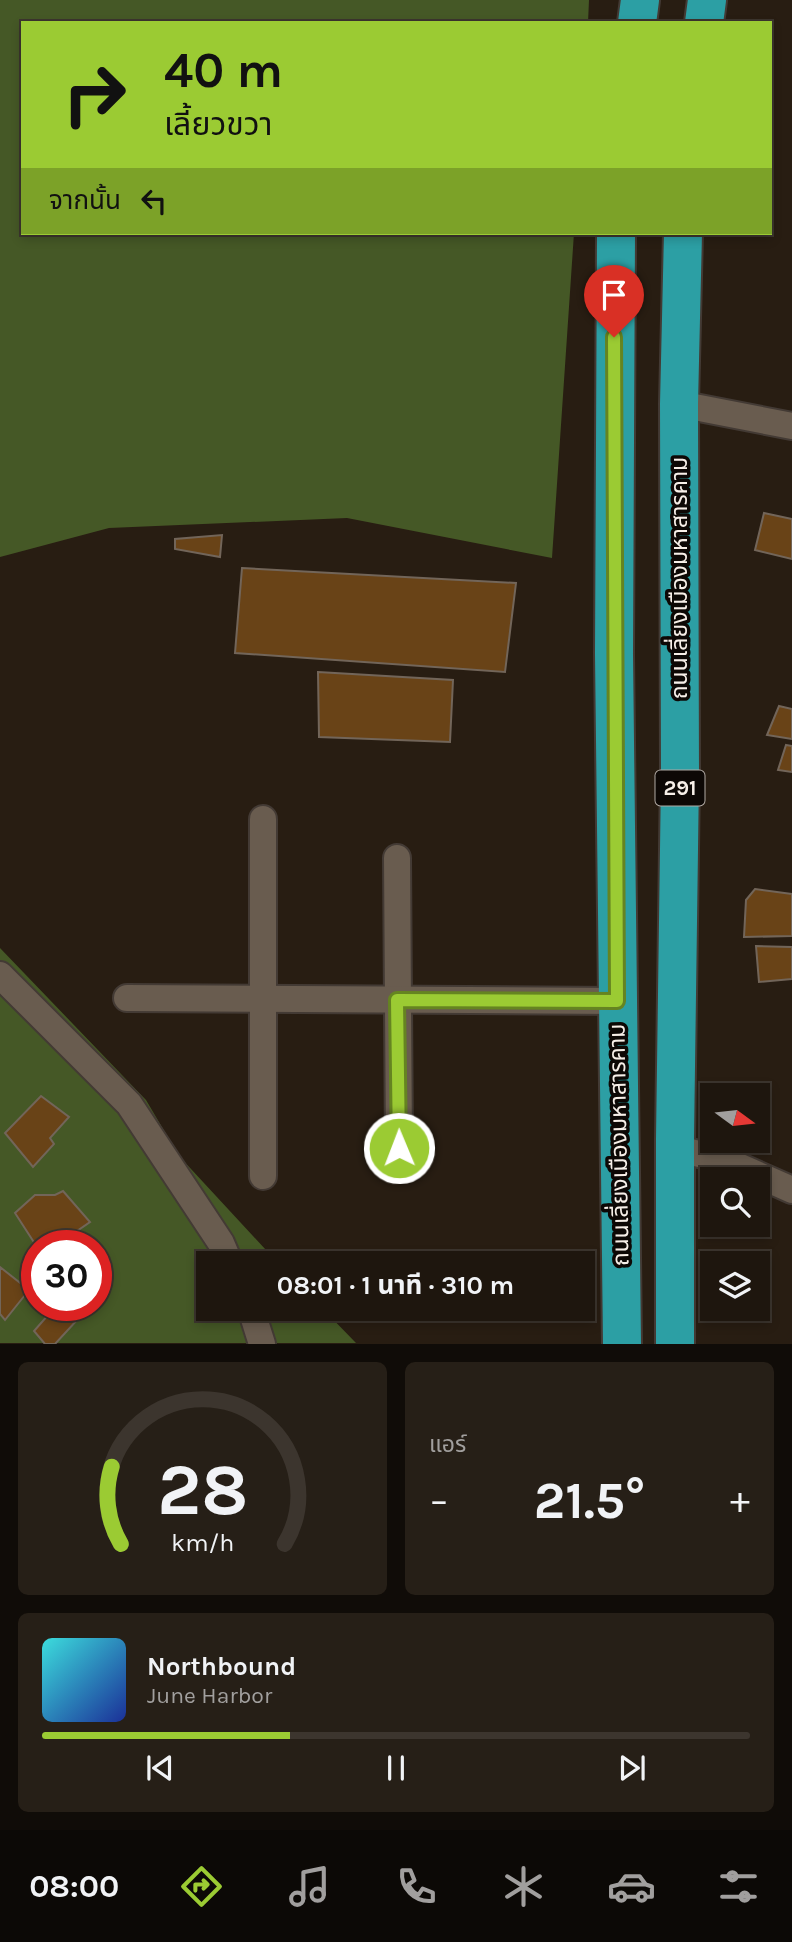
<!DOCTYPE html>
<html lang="th">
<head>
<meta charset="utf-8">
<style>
	body { margin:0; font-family:Karla,"Noto Sans Thai",sans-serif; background:#261f17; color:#f1f3f6; height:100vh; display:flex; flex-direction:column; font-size:26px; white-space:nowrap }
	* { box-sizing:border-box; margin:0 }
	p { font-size:23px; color:#a19f9e }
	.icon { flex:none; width:38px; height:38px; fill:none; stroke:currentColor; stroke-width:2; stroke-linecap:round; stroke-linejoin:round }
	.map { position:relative; height:1344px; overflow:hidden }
	.drawer { display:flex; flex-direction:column; gap:18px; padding:18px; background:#100c08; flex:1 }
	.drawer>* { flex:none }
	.hud { position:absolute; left:21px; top:21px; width:751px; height:214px; border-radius:0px; box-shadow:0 4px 10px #0003,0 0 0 2px #3c352e; background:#9bcb33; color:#111; overflow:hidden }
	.needle { width:46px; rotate:105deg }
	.buttons { position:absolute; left:700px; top:1083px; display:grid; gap:14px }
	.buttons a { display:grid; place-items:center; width:70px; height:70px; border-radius:0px; background:#1e160e; box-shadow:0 4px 10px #0003,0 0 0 2px #3c352e; font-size:35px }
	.speed { position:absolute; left:21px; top:1230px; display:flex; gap:14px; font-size:35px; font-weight:700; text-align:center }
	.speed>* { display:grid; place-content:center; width:91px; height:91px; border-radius:50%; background:#1e160e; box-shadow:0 4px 10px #0003,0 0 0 2px #3c352e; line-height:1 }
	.speed .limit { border:10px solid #d22; background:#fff; color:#111 }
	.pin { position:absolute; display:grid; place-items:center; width:60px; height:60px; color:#fff; margin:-72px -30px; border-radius:50% 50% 50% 0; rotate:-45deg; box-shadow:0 0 7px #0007 }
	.pin .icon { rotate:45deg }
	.me { position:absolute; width:77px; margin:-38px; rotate:359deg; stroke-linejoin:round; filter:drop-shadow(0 0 5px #0008) }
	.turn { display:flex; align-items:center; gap:24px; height:147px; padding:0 28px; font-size:32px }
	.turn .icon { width:91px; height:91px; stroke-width:2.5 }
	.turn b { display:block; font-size:49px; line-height:60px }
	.then { display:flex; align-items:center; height:66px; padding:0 28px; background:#0003; gap:14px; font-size:26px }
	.big { font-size:52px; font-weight:700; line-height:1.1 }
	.drawer .tile { flex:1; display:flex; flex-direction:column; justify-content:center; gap:10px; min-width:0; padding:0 24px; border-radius:10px; background:#261f17 }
	.drawer .dial { align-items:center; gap:0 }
	.dial svg { height:182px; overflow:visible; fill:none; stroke:#3c352e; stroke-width:7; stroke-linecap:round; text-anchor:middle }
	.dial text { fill:#f1f3f6; stroke:none }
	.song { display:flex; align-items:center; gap:21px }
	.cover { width:84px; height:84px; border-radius:10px; background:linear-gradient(135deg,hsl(180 70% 55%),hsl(230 70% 35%)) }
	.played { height:7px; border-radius:4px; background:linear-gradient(90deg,#9bcb33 35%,#3c352e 35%) }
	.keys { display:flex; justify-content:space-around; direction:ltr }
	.heat { display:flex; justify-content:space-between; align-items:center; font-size:38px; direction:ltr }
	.drawer .tiles { flex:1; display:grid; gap:18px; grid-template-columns:1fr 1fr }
	.tile:last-child { grid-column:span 2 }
	.trip { position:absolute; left:196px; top:1251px; width:399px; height:70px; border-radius:0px; background:#1e160e; box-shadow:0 4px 10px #0003,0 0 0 2px #3c352e; font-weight:700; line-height:70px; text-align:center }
	.tab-bar { display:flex; height:112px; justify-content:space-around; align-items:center; background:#0c0906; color:#a19f9e }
	.tab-bar .icon { width:49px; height:49px }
	.tab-bar .active { color:#9bcb33 }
	.tab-bar b { font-size:32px; color:#f1f3f6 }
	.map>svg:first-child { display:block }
	.forest { fill:#455826; fill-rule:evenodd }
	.building { fill:#694317; stroke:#726559; stroke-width:2 }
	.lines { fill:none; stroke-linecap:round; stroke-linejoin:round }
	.minor-casing { stroke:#433a34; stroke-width:30 }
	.highway-casing { stroke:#433a34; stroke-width:42 }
	.minor { stroke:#695c4f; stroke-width:26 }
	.highway { stroke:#2c9fa4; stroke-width:38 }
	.route-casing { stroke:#658421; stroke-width:18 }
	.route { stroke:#9bcb33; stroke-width:12 }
	.labels { text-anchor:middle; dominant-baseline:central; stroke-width:7; stroke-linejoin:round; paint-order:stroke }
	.shield { fill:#0d0805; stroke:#b1aaa4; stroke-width:2 }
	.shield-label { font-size:21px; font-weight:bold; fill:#f7efe8 }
	.street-label { font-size:23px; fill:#f7efe8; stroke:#0d0805 }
</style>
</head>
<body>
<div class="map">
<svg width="792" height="1344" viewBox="0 0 792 1344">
	<rect width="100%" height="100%" fill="#281d12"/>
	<!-- forest -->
	<g class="forest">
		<path d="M 0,0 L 589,0 L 588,23 L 23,23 L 23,233 L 574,233 L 552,558 L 347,518 L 109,528 L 0,557 Z"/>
		<path d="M 0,948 L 146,1100 L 179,1156 L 278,1263 L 208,1264 L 208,1309 L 323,1309 L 356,1343 L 0,1343 ZM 37,1246 L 96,1246 L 96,1306 L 37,1306 Z"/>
	</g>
	<!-- building -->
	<g class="building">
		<path d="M 764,513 L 792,519 L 792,559 L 755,550 Z"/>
		<path d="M 222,535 L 220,557 L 175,549 L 175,539 Z"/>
		<path d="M 242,568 L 516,583 L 505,672 L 235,653 Z"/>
		<path d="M 318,672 L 453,680 L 450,742 L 319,737 Z"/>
		<path d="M 779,706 L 792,709 L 792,739 L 767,735 Z"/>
		<path d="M 786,745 L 792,746 L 792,772 L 778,770 Z"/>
		<path d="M 755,889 L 792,894 L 792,936 L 744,937 L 746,900 Z"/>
		<path d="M 756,946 L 792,947 L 792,979 L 759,982 Z"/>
		<path d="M 41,1096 L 69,1117 L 50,1138 L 54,1144 L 33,1167 L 5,1133 Z"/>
		<path d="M 63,1191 L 90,1222 L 55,1246 L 37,1247 L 15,1213 L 35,1195 L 55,1195 Z"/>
		<path d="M 0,1267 L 29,1290 L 5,1320 L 0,1314 Z"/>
		<path d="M 56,1306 L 90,1306 L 55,1344 L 45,1344 L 34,1331 Z"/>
	</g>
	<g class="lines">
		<defs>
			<g id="minor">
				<path d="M 679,404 L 792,426"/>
				<path d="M 397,858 L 399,1148"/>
				<path d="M 0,975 L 129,1104 L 221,1243 L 230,1264"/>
				<path d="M 127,998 L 617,1001"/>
				<path d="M 675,1148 L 727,1161 L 792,1190"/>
				<path d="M 263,1176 L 263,819"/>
				<path d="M 251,1309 L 262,1344"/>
			</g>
			<g id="highway">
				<path d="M 637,23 L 640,0"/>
				<path d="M 704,23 L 707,0"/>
				<path d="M 616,233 L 614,654 L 622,1344"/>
				<path d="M 675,1344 L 675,1139 L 680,777 L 679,404 L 683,233"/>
			</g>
		</defs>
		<!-- minor casing -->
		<use href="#minor" class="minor-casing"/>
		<!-- highway casing -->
		<use href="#highway" class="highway-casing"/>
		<!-- minor -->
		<use href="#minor" class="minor"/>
		<!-- highway -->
		<use href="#highway" class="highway"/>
	</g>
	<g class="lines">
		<defs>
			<path id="route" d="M 399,1148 L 397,1000 L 617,1001 L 614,337"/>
		</defs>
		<!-- route casing -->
		<use href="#route" class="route-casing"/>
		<!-- route -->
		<use href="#route" class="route"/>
	</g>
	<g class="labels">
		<!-- shield labels -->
		<rect class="shield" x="655.5" y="770.5" width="49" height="35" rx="5"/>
		<g class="shield-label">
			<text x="680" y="788">291</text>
		</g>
		<!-- street labels -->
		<g class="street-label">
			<text transform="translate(679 578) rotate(-90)">ถนนเลี่ยงเมืองมหาสารคาม</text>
			<text transform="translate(619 1145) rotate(-91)">ถนนเลี่ยงเมืองมหาสารคาม</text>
		</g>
	</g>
</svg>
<div class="buttons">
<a><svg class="needle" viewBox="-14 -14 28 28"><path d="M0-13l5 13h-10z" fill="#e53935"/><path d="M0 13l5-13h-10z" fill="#a19f9e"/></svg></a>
<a><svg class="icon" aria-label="search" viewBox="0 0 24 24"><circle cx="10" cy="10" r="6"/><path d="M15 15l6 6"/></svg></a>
<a><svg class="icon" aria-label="layers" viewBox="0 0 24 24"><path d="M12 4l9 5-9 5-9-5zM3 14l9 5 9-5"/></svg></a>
</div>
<div class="speed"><div class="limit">30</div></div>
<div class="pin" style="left:614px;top:337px;background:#d93025"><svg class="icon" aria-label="arrive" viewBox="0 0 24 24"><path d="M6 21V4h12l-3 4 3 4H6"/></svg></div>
<svg class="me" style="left:399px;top:1148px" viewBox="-20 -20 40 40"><circle r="17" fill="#9bcb33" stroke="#fff" stroke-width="3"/><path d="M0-11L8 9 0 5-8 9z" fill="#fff"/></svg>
<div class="trip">08:01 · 1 นาที · 310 m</div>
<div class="hud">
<div class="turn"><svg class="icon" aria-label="right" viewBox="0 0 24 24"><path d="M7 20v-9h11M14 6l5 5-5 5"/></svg><div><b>40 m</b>เลี้ยวขวา</div></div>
<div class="then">จากนั้น<svg class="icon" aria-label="left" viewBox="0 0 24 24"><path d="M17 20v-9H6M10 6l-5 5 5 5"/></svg></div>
</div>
</div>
<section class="drawer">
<div class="tiles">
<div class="tile dial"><svg viewBox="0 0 100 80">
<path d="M14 69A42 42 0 1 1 86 69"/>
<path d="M14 69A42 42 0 0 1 10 35" stroke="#9bcb33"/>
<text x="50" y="56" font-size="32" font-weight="700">28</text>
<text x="50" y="72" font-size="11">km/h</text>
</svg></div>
<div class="tile"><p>แอร์</p>
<div class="heat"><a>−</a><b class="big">21.5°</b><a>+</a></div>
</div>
<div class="tile">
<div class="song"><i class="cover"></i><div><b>Northbound</b><p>June Harbor</p></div></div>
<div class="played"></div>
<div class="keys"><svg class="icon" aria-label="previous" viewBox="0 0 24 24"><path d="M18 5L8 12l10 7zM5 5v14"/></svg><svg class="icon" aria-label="pause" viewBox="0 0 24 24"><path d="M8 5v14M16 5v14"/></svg><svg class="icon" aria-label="next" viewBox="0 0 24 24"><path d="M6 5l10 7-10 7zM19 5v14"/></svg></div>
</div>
</div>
</section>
<nav class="tab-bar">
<b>08:00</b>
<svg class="icon active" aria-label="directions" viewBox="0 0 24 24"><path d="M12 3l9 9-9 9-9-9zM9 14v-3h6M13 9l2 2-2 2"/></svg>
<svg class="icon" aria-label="music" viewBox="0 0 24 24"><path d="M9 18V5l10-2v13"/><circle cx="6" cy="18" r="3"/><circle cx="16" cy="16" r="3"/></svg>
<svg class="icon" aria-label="phone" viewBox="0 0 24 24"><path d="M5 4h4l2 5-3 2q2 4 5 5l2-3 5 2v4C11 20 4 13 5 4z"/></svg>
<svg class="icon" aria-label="climate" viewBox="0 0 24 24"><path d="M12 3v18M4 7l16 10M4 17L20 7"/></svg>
<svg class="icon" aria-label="car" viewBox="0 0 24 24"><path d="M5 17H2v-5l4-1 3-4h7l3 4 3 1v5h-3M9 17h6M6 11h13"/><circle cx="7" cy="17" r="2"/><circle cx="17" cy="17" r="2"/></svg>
<svg class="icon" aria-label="filters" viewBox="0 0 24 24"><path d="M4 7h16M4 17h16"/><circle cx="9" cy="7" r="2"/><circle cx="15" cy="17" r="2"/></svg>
</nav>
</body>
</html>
